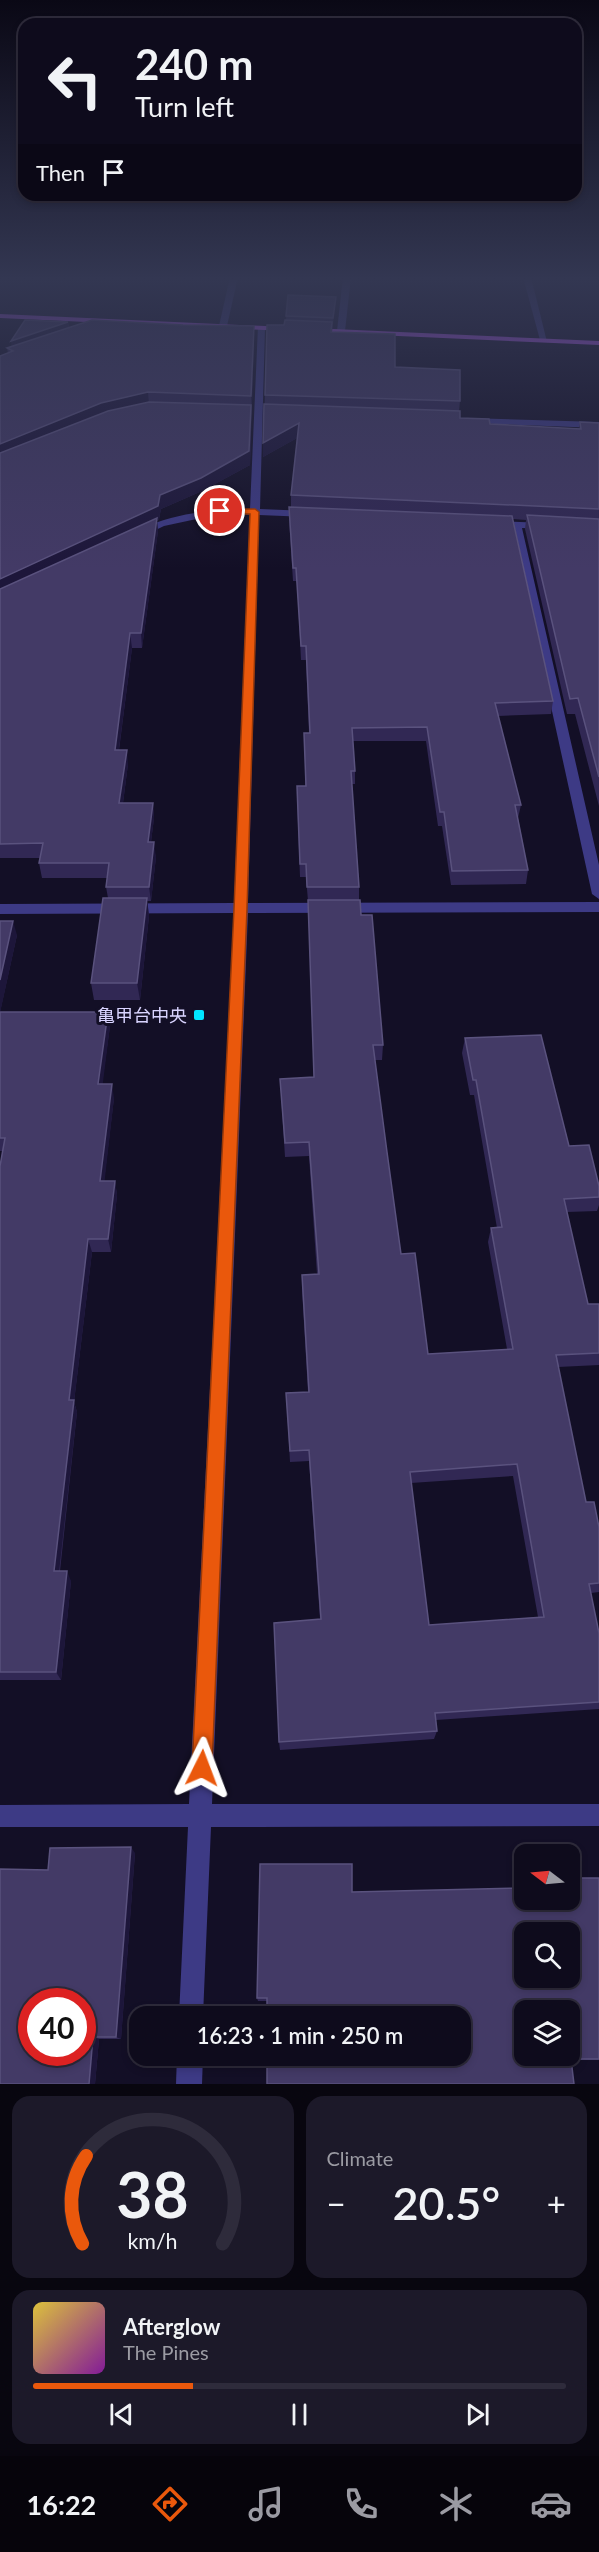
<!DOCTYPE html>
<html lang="en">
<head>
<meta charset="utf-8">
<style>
	body { margin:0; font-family:Lato,"Noto Sans JP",sans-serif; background:#1c1929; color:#f1f3f6; height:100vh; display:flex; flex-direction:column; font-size:22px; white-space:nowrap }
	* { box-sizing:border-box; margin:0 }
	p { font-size:20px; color:#9b9ba3 }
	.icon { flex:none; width:33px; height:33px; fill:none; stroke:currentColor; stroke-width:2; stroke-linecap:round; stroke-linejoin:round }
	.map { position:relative; height:2084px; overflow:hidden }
	.panel { display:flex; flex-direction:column; gap:12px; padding:12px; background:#08060f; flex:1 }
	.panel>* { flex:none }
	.top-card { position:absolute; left:18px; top:18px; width:564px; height:183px; border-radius:18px; box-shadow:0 3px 9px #0003,0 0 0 2px #2e2b3b; background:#0e0b1c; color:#f1f3f6; overflow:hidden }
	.needle { width:39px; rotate:286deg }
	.tools { position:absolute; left:514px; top:1844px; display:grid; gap:12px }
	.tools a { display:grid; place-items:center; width:66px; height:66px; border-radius:12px; background:#0e0b1c; box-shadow:0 3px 9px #0003,0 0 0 2px #2e2b3b; font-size:30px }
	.speed { position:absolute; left:18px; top:1988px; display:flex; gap:12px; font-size:30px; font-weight:700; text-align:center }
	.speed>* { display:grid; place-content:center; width:78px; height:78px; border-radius:50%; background:#0e0b1c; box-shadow:0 3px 9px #0003,0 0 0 2px #2e2b3b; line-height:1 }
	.speed .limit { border:9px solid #d22; background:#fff; color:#111 }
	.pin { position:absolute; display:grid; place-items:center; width:51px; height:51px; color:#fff; margin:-26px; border:3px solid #fff; border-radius:50%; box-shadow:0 2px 6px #0007 }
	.me { position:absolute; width:66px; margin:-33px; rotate:3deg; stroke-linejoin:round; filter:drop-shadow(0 0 4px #0008) }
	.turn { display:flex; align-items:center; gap:21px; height:126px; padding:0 18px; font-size:27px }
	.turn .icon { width:78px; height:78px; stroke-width:2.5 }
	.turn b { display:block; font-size:42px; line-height:51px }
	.then { display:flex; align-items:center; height:57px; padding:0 18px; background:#0003; gap:12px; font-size:22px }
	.big { font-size:45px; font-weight:600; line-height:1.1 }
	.panel .tile { flex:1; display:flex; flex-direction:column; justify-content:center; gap:9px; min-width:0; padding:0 21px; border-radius:18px; background:#1c1929 }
	.panel .dial { align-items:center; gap:0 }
	.dial svg { height:156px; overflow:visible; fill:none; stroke:#2e2b3b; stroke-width:7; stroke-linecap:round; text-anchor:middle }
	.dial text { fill:#f1f3f6; stroke:none }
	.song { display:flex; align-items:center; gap:18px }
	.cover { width:72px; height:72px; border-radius:9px; background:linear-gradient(135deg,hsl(50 70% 55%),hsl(290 70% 35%)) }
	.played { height:6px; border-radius:3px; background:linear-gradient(90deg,#ea580c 30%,#2e2b3b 30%) }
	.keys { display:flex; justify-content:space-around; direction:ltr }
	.heat { display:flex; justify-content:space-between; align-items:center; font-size:33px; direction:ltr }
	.panel .tiles { flex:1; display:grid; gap:12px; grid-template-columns:1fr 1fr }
	.tile:last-child { grid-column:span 2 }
	.trip { position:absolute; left:129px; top:2006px; width:342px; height:60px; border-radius:18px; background:#0e0b1c; box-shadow:0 3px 9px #0003,0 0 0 2px #2e2b3b; font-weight:600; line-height:60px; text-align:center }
	.tab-bar { display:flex; height:96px; justify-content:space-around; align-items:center; background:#06040b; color:#9b9ba3 }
	.tab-bar .icon { width:42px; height:42px }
	.tab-bar .current { color:#ea580c }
	.tab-bar b { font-size:27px; color:#f1f3f6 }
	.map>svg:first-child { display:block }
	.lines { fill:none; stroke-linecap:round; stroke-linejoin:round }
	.minor { fill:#3d3a85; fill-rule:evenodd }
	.major { fill:#c25bff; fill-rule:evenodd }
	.wall { fill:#312854; fill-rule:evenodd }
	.shaded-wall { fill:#1d163a }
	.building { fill:#433a66; stroke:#5a527e; stroke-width:1.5; fill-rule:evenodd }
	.route { fill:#ea580c; stroke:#983908; stroke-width:1.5 }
	.poi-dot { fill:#00e5ff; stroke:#130f26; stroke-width:2 }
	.labels { text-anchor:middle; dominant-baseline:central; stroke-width:6; stroke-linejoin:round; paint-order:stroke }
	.poi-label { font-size:18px; fill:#d9d4ff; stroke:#130f26; text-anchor:end }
</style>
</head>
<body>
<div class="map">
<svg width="599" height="2084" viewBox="0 0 599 2084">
	<rect width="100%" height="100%" fill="#130f26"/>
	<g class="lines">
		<!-- minor -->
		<g class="minor">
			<path d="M 230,277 L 238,277 L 227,326 L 223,328 L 219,326 Z"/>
			<path d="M 343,277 L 351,277 L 345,331 L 341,333 L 337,331 Z"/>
			<path d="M 523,277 L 531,277 L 547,342 L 540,340 Z"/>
			<path d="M 258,326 L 265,328 L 260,509 L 308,511 L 313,514 L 308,517 L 259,515 L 248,903 L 599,902 L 599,912 L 248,913 L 212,1804 L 599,1804 L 599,1826 L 211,1827 L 203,2016 L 179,2016 L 188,1827 L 0,1827 L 0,1805 L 189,1804 L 234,913 L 0,914 L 0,904 L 234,903 L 250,515 L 220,514 L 164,526 L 141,537 L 136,534 C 159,514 220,508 250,509 Z"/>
			<path d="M 467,418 L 599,422 L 599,428 L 470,423 L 467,422 Z"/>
			<path d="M 494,521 L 545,523 L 550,526 L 545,529 L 522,528 L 599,865 L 599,899 L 592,894 L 512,528 L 491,526 L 491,522 Z"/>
			<path d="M 177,2055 L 203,2055 L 202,2084 L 176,2084 Z"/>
		</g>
		<!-- major -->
		<g class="major">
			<path d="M 0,314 L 285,327 L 289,329 L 285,331 L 0,318 Z"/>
			<path d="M 312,328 L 599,341 L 599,345 L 309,332 L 309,328 Z"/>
		</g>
	</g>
	<!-- wall -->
	<g class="wall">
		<path d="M 336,297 L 332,332 L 395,367 L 460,401 L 459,411 L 460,418 L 490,424 L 579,429 L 580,422 L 599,423 L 599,806 L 575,714 L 567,714 L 525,529 L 526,520 L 513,519 L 553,701 L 551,714 L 498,716 L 521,805 L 518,818 L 528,870 L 526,884 L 451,885 L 442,826 L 438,826 L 426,741 L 353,741 L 355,771 L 355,784 L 352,784 L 359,887 L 359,900 L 383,1045 L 382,1060 L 375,1060 L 387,1152 L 401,1254 L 428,1354 L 507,1349 L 488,1242 L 491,1228 L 497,1228 L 474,1095 L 470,1095 L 462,1053 L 465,1038 L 569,1146 L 599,1186 L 599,1205 L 597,1211 L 567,1212 L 588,1304 L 599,1304 L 599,1365 L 558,1367 L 586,1502 L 599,1527 L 599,1592 L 591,1593 L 599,1633 L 599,1709 L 436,1720 L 437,1731 L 434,1739 L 280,1750 L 279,1742 L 320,1619 L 309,1461 L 290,1462 L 286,1393 L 308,1392 L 302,1289 L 302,1275 L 317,1274 L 309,1156 L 285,1157 L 281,1094 L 280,1079 L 314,1077 L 308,901 L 306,877 L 300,877 L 297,799 L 305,786 L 309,733 L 306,660 L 301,660 L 297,581 L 293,581 L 289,520 L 289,507 L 291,507 L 291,495 L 297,438 L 263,457 L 263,443 L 265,395 L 286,320 L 286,316 ZM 513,1476 L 538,1617 L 429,1625 L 411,1483 Z"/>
		<path d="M 68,322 L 69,327 L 254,338 L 250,465 L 202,491 L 161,509 L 159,519 L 157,521 L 158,531 L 142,648 L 132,648 L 119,750 L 128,764 L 123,803 L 153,803 L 154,818 L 151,842 L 156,857 L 151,901 L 147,901 L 149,916 L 140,1000 L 94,1000 L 91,983 L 108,898 L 106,887 L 107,878 L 42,878 L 39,863 L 40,858 L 0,858 L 0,356 L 8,353 L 7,348 Z"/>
		<path d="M 0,921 L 17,935 L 0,1012 L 110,1026 L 102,1084 L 114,1098 L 104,1181 L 115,1181 L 117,1195 L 111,1252 L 92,1252 L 74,1402 L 77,1412 L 60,1571 L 71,1581 L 61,1680 L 0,1680 L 0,1166 L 3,1151 L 0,1151 Z"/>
		<path d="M 135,1853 L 121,2039 L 99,2039 L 95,2084 L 0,2084 L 48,1870 Z"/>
		<path d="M 522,1862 L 573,1878 L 599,1878 L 599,2060 L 572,2060 L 267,2001 L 258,2001 L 257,1998 L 352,1892 L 519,1888 L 517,1868 Z"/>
	</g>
	<!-- shaded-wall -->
	<g class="shaded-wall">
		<path d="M 68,322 L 69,331 L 12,350 L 11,341 Z"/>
		<path d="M 254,326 L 254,338 L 252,409 L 251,396 Z"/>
		<path d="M 148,392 L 149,405 L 0,458 L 0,444 L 101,403 Z"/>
		<path d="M 251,405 L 250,465 L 202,491 L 161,509 L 159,519 L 157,521 L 158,531 L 142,648 L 141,633 L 0,594 L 0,579 L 160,495 Z"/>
		<path d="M 299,423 L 299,437 L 263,457 L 263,443 Z"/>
		<path d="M 130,633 L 132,648 L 117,764 L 115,750 Z"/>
		<path d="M 127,750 L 128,764 L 121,818 L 119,803 Z"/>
		<path d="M 153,803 L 154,818 L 149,857 L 148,842 Z"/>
		<path d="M 154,842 L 156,857 L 151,901 L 149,887 Z"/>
		<path d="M 147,898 L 149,916 L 140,1000 L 137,983 Z"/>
		<path d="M 13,921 L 17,935 L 0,1013 L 0,980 Z"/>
		<path d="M 108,1012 L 110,1026 L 101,1098 L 98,1084 Z"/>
		<path d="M 112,1084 L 114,1098 L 103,1195 L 100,1181 Z"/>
		<path d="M 115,1181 L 117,1195 L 111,1252 L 108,1239 Z"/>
		<path d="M 88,1239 L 92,1252 L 74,1402 L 77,1412 L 58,1581 L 54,1571 L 69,1400 Z"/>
		<path d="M 67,1571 L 71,1581 L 61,1680 L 56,1672 Z"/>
		<path d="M 131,1847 L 135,1853 L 121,2039 L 116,2037 Z"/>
		<path d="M 93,2037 L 99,2039 L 95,2084 L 89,2084 Z"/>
	</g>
	<!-- building -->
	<g class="building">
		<path d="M 288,295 L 336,297 L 333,318 L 286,316 Z"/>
		<path d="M 25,320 L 68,322 L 11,341 Z"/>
		<path d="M 92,320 L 183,325 L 254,326 L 251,396 L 148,392 L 101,403 L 0,444 L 0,356 L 13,351 L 7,348 Z"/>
		<path d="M 285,320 L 332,322 L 331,332 L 395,334 L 395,367 L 460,370 L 460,401 L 265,395 L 267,325 L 284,325 Z"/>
		<path d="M 149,402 L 251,405 L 249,451 L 201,478 L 160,495 L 158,506 L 0,579 L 0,453 L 108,411 Z"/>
		<path d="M 264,404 L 460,411 L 460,418 L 489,419 L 490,424 L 581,429 L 580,422 L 599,423 L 599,509 L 291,495 L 299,423 L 263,443 Z"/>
		<path d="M 289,507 L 512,516 L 553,701 L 495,703 L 521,805 L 515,805 L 528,870 L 452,871 L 444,812 L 440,812 L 427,727 L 352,728 L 355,771 L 351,771 L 359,887 L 307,887 L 306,864 L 300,864 L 297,786 L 306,786 L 304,733 L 310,733 L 306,646 L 301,646 L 296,568 L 293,568 Z"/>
		<path d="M 527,515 L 599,519 L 599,777 L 578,698 L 570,699 Z"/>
		<path d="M 157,518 L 141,633 L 130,633 L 115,750 L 127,750 L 119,803 L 153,803 L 148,842 L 154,842 L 149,887 L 106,887 L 109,863 L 39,863 L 43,843 L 0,844 L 0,589 Z"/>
		<path d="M 103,898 L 147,898 L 137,983 L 91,983 Z"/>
		<path d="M 308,900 L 360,900 L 361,915 L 372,915 L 383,1045 L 373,1045 L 387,1152 L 401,1254 L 415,1253 L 428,1354 L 513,1349 L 491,1228 L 502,1227 L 476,1080 L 473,1080 L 465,1038 L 541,1035 L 569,1146 L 589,1145 L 599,1186 L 599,1197 L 564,1199 L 588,1304 L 599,1304 L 599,1353 L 556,1355 L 586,1502 L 594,1502 L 599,1527 L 599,1583 L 589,1584 L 599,1633 L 599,1702 L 435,1713 L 437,1731 L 279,1742 L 274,1623 L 321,1619 L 309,1450 L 290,1451 L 286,1393 L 309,1392 L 302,1275 L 319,1274 L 309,1142 L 285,1143 L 280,1079 L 314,1077 ZM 517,1464 L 544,1617 L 429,1625 L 410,1472 Z"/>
		<path d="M 0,921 L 13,921 L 0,980 Z"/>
		<path d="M 0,1012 L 108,1012 L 98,1084 L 112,1084 L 100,1181 L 115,1181 L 108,1239 L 88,1239 L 69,1400 L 74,1400 L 54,1571 L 67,1571 L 56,1672 L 0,1672 L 0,1166 L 5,1138 L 0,1138 Z"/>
		<path d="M 131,1847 L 116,2037 L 93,2037 L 89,2084 L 0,2084 L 0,1869 L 48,1870 L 50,1848 ZM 32,2001 L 82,2001 L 82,2052 L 32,2052 Z"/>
		<path d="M 570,1861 L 571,1861 L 573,1878 L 599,1878 L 599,2059 L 571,2059 L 574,2084 L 267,2084 L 267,2055 L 460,2055 L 460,2016 L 267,2016 L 267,1998 L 257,1998 L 260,1864 L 352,1864 L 352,1892 L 524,1888 L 522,1862 L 525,1862 L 525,1899 L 570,1899 ZM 525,1932 L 570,1932 L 570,1977 L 525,1977 ZM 525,2010 L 570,2010 L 570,2055 L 525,2055 Z"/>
	</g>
	<!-- sky -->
	<linearGradient id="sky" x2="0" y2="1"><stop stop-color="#0a0815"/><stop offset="0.49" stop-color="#333752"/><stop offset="1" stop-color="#333752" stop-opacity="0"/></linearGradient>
	<rect width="599" height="569" fill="url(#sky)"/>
	<!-- route -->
	<path class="route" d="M 217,509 L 255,509 L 259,512 L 247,909 L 212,1768 L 209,1775 L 202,1778 L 195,1775 L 192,1768 L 234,909 L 250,514 L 220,514 L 217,513 Z"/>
	<!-- markers -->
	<rect class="poi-dot" x="193" y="1009" width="12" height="12" rx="3"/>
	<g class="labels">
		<!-- poi labels -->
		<g class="poi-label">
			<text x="187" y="1015">亀甲台中央</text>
		</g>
	</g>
</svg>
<div class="tools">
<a><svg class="needle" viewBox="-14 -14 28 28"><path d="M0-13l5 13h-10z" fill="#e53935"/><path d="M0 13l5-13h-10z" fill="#9b9ba3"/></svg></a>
<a><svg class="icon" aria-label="search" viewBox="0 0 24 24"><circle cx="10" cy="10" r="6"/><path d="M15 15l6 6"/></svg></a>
<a><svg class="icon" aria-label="layers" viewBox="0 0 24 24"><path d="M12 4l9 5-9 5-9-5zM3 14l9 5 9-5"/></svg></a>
</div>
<div class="speed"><div class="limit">40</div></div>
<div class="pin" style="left:220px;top:511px;background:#d93025"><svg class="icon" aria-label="arrive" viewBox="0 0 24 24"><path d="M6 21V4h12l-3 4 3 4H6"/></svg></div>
<svg class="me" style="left:202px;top:1768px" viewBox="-20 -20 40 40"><path d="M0-17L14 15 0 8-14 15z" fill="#ea580c" stroke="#fff" stroke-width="4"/></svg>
<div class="trip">16:23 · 1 min · 250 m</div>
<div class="top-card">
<div class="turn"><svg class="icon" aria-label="left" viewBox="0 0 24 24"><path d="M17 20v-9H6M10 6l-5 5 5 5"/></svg><div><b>240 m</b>Turn left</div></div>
<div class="then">Then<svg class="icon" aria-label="arrive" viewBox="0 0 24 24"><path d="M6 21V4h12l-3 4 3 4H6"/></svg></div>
</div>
</div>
<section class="panel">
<div class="tiles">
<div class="tile dial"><svg viewBox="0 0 100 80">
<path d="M14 69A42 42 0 1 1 86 69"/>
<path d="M14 69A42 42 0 0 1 16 24" stroke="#ea580c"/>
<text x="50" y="56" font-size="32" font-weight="700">38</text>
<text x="50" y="72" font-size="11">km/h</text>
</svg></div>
<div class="tile"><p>Climate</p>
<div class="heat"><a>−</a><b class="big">20.5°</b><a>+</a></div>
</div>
<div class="tile">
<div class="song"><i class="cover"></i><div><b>Afterglow</b><p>The Pines</p></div></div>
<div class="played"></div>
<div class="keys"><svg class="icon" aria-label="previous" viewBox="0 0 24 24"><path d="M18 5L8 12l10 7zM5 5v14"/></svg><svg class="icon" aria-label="pause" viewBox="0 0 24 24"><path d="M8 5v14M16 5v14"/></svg><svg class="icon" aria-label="next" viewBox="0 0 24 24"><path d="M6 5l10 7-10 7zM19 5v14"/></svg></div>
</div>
</div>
</section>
<nav class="tab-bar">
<b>16:22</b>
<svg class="icon current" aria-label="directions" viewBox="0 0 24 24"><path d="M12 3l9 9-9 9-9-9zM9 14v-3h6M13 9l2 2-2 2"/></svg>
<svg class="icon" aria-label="music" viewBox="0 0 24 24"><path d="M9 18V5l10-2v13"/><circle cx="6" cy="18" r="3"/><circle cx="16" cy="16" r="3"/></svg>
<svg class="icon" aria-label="phone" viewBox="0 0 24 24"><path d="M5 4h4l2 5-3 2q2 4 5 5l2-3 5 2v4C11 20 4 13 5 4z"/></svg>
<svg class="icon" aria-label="climate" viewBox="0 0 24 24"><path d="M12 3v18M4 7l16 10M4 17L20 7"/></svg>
<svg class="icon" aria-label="car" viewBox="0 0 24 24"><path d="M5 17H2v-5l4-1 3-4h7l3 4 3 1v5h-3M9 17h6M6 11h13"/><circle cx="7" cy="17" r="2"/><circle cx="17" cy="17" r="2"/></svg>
</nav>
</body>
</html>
